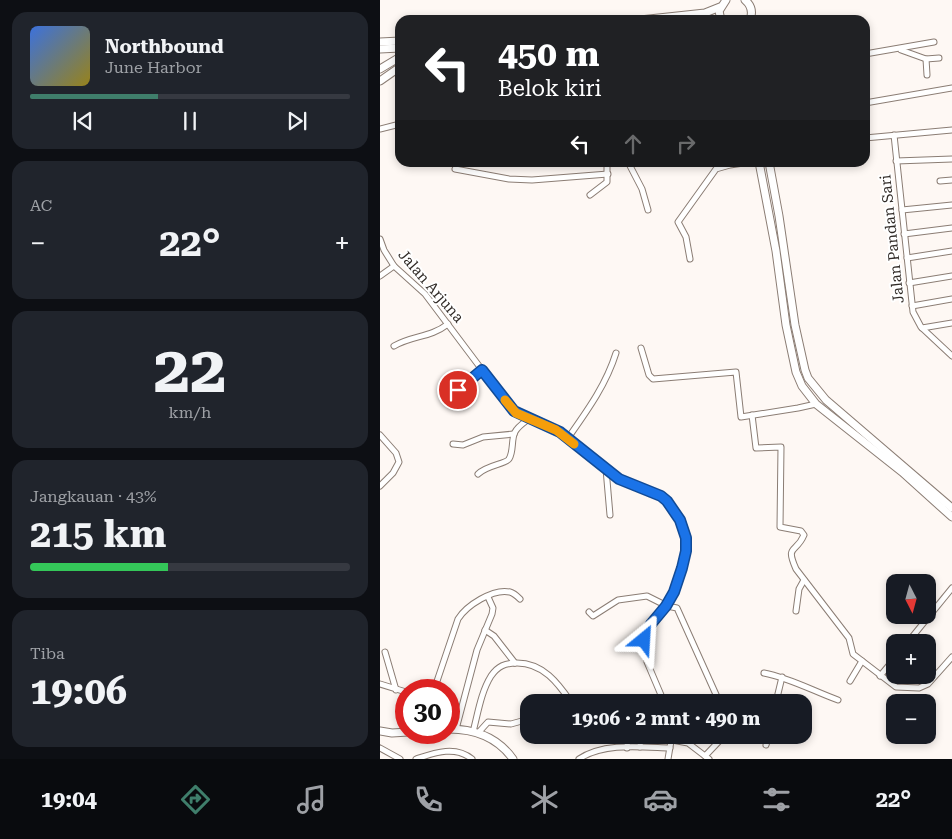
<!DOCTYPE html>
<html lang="id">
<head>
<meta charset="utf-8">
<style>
	body { margin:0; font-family:"Roboto Serif",serif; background:#20242c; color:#f1f3f6; height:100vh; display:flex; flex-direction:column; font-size:19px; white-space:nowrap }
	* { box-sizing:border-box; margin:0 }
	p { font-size:16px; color:#9ea1a6 }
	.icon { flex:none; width:28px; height:28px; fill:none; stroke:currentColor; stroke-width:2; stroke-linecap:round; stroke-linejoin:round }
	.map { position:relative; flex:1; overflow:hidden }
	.drawer { display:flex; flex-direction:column; gap:12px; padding:12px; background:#0d0f14; width:380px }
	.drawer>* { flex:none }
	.banner { position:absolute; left:15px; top:15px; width:475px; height:152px; border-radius:15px; box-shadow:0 2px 8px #0003; background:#202124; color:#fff; overflow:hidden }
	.needle { width:32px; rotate:174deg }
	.controls { position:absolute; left:506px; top:574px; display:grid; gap:10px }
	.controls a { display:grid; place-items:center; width:50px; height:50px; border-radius:10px; background:#171b24; box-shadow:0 2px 8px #0003; font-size:25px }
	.speed { position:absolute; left:15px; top:679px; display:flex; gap:10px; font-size:25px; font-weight:700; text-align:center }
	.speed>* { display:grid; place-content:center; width:65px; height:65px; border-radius:50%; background:#171b24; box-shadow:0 2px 8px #0003; line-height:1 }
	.speed .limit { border:8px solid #d22; background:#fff; color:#111 }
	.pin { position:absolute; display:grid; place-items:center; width:42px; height:42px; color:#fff; margin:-21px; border:2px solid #fff; border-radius:50%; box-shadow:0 1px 5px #0007 }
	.me { position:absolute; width:55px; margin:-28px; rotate:27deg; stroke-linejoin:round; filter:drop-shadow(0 0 4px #0008) }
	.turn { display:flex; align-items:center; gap:18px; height:105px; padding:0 20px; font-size:22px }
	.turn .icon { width:65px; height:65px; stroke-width:2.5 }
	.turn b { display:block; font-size:35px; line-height:42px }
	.lanes { display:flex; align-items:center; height:48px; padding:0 20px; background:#0003; justify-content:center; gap:25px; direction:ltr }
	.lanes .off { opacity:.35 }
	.big { font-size:38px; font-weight:700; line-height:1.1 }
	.drawer .widget { flex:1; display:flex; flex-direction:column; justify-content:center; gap:8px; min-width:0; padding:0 18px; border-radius:15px; background:#20242c }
	.drawer .dial { align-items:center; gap:0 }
	.dial b { font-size:65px; line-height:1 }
	.song { display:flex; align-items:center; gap:15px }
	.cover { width:60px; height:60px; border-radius:8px; background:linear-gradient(135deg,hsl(220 70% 55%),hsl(50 70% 35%)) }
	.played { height:5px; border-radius:2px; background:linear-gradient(90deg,#3f7e6b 40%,#363941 40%) }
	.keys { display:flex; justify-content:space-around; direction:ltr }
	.heat { display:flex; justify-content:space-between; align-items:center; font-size:28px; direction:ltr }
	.charge { height:8px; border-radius:4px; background:linear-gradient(90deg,#34c759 43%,#363941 0) }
	.trip { position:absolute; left:140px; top:694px; width:292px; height:50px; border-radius:15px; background:#171b24; box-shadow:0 2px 8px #0003; font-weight:700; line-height:50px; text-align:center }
	.dock { display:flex; height:80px; justify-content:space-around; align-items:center; background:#090b0e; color:#9ea1a6 }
	.dock .icon { width:35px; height:35px }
	.dock .current { color:#3f7e6b }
	.dock b { font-size:22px; color:#f1f3f6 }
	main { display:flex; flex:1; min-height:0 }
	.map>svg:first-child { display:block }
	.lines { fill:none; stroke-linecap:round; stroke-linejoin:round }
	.street-casing { stroke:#8b7d74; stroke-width:7 }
	.secondary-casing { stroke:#8b7d74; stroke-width:9 }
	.street { stroke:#fff; stroke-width:5 }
	.secondary { stroke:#fff; stroke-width:7 }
	.route-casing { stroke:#114b97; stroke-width:12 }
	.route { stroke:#1a73e8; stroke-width:9 }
	.slow { stroke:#f59e0b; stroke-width:9 }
	.labels { text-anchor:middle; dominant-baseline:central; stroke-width:4; stroke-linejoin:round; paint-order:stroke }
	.street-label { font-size:15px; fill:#302a26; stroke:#fff }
</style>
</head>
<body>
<main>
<section class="drawer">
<div class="widget">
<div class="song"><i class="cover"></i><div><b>Northbound</b><p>June Harbor</p></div></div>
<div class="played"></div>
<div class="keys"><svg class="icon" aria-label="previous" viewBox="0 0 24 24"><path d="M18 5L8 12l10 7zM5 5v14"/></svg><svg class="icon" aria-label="pause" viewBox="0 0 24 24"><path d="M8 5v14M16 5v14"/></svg><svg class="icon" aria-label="next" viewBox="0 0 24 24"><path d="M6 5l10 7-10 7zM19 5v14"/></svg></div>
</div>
<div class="widget"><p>AC</p>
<div class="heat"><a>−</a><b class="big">22°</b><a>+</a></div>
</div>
<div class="widget dial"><b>22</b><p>km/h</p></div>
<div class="widget"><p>Jangkauan · 43%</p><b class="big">215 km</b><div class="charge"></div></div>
<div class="widget"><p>Tiba</p><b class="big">19:06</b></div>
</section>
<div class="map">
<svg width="572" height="759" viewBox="0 0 572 759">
	<rect width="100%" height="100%" fill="#fef8f4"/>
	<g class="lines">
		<defs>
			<g id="street">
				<path d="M 521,50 L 546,59 L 559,58"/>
				<path d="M 485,54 L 554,42"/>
				<path d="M 546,59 L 547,75"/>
				<path d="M 485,103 L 572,88"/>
				<path d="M 0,129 L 20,124"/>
				<path d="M 514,135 L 533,312 L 541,327 L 572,356"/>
				<path d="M 485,138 L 572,130"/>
				<path d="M 516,161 L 572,159"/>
				<path d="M 248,162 L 262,189 L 268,210"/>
				<path d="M 75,169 L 129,179 L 152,180 L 228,174"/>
				<path d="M 560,181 L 572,180"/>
				<path d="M 210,195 L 227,182 L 227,162"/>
				<path d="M 522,210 L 572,205"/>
				<path d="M 524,234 L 572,228"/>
				<path d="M 0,239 L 4,250 L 14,266 L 45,294 L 133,411 L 180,432 L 239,479 L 281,495 L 287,501 L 300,520 L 306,538 L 306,551 L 302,568 L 294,591 L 287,606 L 271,624 L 264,640 L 267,662 L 284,702"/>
				<path d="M 527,258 L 572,251"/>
				<path d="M 310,259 L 306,237 L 298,222 L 336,169 L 350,165 L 370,162"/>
				<path d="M 0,276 L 14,266"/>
				<path d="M 529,283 L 572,276"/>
				<path d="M 532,306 L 572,299"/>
				<path d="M 542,328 L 572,323"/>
				<path d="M 14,346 C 33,335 50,338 68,324"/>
				<path d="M 261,348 L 269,375 L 273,379 L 356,372 L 361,417 L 418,408 L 436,404"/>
				<path d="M 77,390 L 102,370"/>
				<path d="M 372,415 L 376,448 L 401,447 L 400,527 L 421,531 L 424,535 C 416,554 405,544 416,569 L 469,638 L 473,654 L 516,687 L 539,688 L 548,684 L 572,657"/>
				<path d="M 0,435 L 16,453 L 19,462 L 13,473 L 0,486"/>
				<path d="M 188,438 C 207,411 226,385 236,353"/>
				<path d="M 73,444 L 83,445 L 103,437 L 134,434"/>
				<path d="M 226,469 L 230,515"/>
				<path d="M 98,474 C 107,465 126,464 129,459 C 134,451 131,439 135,432 C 138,426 145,422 150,418"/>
				<path d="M 416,611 L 419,589 L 424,580"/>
				<path d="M 209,612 L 213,616 L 238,600 L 267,596 L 287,606 L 297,608 L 338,699"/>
				<path d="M 105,630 L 114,636 L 135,663"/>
				<path d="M 528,642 L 572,588"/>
				<path d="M 5,652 L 16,690"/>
				<path d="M 384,673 C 410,678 433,691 458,700"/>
				<path d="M 500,676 L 515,658"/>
				<path d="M 470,681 L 482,661"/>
				<path d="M 0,684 L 26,692"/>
				<path d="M 54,690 L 78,619 C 86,606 113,588 130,592 C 134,593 137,596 140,599"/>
				<path d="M 396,702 L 402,677"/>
				<path d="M 76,729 L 97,650 L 112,614 L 113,608 L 108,597"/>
				<path d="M 93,732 C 98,713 101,692 111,676 C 118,666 125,663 137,663 C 163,663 178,683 191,702"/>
				<path d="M 98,733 L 108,722 L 131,724 L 149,719"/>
				<path d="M 292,740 L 308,743 L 329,759"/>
				<path d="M 386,745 L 389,735"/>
				<path d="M 260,747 L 261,735"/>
				<path d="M 0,748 L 20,759"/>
				<path d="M 247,748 L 248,735"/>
				<path d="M 325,756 L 345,735"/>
				<path d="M 36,759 C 54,753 75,745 92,759"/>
				<path d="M 199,759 C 224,742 262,747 290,748"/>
				<path d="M 288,759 L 292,735"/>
			</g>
			<g id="secondary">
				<path d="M 365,0 C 371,5 373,12 370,20"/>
				<path d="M 260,20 L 325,13 L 340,7"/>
				<path d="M 341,20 L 339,11 L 346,0"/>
				<path d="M 0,42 L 20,41"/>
				<path d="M 0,49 L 20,48"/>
				<path d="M 0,69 L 20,57"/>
				<path d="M 0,81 L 20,67"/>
				<path d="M 379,162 L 396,251 L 406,325 L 416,372 L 422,386 L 436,404 L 522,472 L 572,517"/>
				<path d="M 389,162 L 399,216 L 415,325 L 425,370 L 428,378 L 446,400 L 572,508"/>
				<path d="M 69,729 C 95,729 118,738 133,759"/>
				<path d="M 0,731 L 12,733 L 28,732"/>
			</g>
		</defs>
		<!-- street casing -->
		<use href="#street" class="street-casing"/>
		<!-- secondary casing -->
		<use href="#secondary" class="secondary-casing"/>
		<!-- street -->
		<use href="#street" class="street"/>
		<!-- secondary -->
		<use href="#secondary" class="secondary"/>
	</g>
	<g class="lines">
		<defs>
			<path id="route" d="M 78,390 L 102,370 L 134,411 L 180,432 L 239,479 L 281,496 L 287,501 L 300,520 L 306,538 L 306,551 L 302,568 L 294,592 L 286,606 L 271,624 L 264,640"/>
		</defs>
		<!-- route casing -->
		<use href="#route" class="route-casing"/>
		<!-- route -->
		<use href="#route" class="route"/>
		<!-- slow -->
		<path class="slow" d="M 125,400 L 136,413 L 176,430 L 194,444"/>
	</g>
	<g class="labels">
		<!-- street labels -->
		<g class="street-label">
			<text transform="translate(512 239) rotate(-96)">Jalan Pandan Sari</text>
			<text transform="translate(51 286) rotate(49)">Jalan Arjuna</text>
		</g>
	</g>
</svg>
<div class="controls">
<a><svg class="needle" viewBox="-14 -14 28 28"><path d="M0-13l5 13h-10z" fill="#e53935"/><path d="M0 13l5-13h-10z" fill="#9ea1a6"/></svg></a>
<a>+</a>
<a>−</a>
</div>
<div class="speed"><div class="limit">30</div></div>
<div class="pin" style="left:78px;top:390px;background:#d93025"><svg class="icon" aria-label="arrive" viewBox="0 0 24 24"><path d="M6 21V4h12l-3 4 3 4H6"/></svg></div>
<svg class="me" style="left:264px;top:640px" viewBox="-20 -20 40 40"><path d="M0-17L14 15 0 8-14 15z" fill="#1a73e8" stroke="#fff" stroke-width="4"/></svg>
<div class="trip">19:06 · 2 mnt · 490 m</div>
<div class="banner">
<div class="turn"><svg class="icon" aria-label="left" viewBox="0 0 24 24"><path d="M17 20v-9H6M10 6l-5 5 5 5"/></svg><div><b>450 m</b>Belok kiri</div></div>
<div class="lanes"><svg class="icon" aria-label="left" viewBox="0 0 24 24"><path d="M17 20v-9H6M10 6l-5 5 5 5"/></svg><svg class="icon off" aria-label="ahead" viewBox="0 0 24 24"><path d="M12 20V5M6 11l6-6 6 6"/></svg><svg class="icon off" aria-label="right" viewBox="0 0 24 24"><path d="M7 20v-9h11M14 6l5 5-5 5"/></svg></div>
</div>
</div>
</main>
<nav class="dock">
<b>19:04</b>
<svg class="icon current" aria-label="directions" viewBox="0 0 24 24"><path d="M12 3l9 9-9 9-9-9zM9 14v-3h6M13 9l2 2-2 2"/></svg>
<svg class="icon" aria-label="music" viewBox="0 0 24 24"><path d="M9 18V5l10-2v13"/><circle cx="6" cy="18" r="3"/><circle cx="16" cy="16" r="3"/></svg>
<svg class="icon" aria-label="phone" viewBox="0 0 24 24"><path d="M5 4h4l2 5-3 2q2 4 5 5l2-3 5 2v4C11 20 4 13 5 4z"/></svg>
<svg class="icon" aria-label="climate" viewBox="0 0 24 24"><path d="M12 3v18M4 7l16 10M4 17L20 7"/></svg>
<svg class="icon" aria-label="car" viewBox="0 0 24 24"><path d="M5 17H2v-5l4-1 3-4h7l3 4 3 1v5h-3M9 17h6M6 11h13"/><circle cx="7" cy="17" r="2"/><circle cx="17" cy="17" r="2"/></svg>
<svg class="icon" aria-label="filters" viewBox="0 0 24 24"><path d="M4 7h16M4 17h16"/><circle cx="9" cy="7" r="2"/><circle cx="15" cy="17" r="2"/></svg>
<b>22°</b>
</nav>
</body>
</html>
